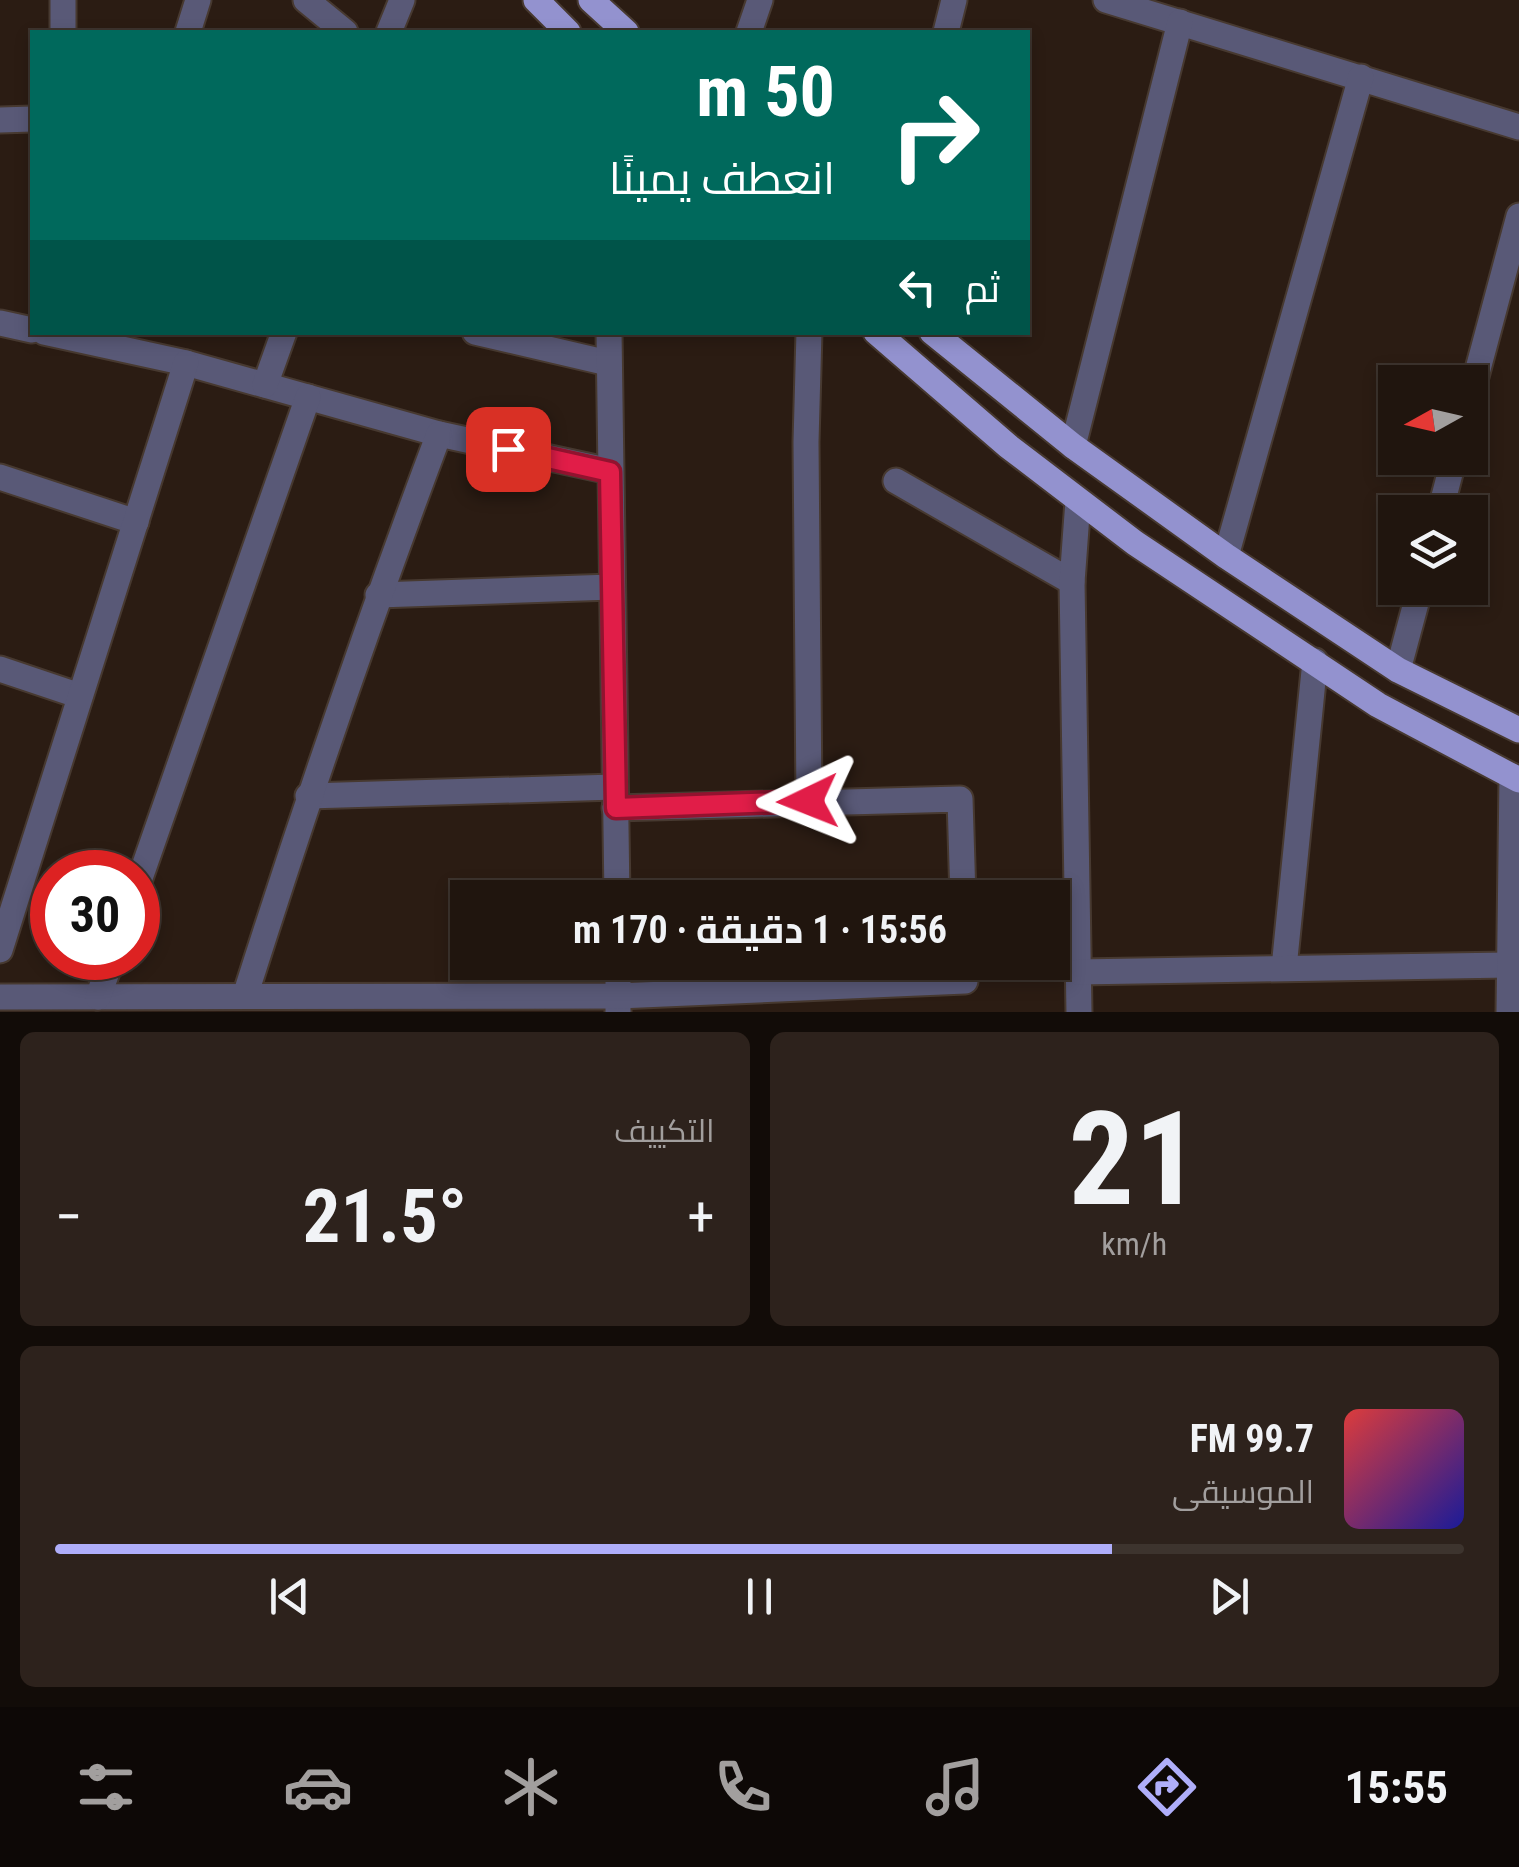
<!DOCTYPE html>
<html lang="ar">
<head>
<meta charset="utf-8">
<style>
	body { margin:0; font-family:"Roboto Condensed",Cairo,sans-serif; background:#2d221c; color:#f1f3f6; direction:rtl; height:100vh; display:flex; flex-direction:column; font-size:38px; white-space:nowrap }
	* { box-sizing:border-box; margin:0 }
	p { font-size:32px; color:#a29f9e }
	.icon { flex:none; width:55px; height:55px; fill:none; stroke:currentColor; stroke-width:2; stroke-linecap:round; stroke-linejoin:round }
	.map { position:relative; height:1012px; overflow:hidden; direction:ltr }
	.drawer { display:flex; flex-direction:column; gap:20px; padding:20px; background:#120c08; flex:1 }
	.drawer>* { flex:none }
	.top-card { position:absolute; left:30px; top:30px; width:1000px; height:305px; border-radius:0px; box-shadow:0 5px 15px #0003,0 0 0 2px #3d342e; direction:rtl; background:#00695c; color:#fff; overflow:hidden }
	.needle { width:65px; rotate:262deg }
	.buttons { position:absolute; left:1378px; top:365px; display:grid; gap:20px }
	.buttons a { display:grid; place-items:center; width:110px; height:110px; border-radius:0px; background:#20150e; box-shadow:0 5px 15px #0003,0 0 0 2px #3d342e; font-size:50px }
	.speed { position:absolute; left:30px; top:850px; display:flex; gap:20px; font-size:50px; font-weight:700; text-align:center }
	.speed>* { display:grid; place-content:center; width:130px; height:130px; border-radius:50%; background:#20150e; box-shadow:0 5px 15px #0003,0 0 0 2px #3d342e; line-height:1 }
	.speed .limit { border:15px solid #d22; background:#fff; color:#111 }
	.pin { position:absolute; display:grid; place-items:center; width:85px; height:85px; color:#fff; margin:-42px; border-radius:20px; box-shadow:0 5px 15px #0006 }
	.me { position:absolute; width:110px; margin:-55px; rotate:268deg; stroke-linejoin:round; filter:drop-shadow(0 0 8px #0008) }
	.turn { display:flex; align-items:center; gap:35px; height:210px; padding:0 30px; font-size:45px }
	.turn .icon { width:130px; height:130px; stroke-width:2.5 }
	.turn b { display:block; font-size:70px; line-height:85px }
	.then { display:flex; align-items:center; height:95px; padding:0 30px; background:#0003; gap:20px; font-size:38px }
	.big { font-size:75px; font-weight:700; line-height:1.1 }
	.drawer .card { flex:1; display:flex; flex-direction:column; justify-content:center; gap:15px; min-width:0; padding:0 35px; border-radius:15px; background:#2d221c }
	.drawer .dial { align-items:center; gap:0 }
	.dial b { font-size:130px; line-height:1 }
	.song { display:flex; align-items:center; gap:30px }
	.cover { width:120px; height:120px; border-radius:15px; background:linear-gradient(135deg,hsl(0 70% 55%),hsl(240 70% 35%)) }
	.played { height:10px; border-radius:5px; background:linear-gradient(90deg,#afaefa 75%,#3d342e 75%) }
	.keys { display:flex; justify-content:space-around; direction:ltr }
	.heat { display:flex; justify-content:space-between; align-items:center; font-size:55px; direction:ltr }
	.drawer .tiles { flex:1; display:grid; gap:20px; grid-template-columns:1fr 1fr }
	.card:last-child { grid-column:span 2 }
	.trip { position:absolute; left:450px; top:880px; width:620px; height:100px; border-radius:0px; background:#20150e; box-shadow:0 5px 15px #0003,0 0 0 2px #3d342e; font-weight:700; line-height:100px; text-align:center; direction:rtl }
	.tabs { display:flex; height:160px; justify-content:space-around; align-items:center; background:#0d0806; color:#a29f9e }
	.tabs .icon { width:70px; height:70px }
	.tabs .selected { color:#afaefa }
	.tabs b { font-size:45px; color:#f1f3f6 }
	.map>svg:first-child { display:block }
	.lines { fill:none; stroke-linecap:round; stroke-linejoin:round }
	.minor-casing { stroke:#473930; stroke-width:29 }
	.major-casing { stroke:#473930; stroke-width:29 }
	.minor { stroke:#595977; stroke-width:25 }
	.major { stroke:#9392cf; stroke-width:25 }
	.route-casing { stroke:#92132f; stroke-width:25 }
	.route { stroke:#e11d48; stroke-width:18 }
</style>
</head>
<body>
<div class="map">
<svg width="1519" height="1012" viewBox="0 0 1519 1012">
	<rect width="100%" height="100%" fill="#2b1c13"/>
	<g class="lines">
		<defs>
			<g id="minor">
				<path d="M 63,0 L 63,32"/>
				<path d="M 306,0 L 345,32"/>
				<path d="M 1106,0 L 1519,127"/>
				<path d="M 188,32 L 198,0"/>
				<path d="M 389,32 L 402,0"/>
				<path d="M 749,32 L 760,0"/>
				<path d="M 946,32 L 954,0"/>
				<path d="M 0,120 L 32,119"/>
				<path d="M 0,323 L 32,330"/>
				<path d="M 44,332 L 186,363 L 439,434 L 610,471"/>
				<path d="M 475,332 L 608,363"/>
				<path d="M 609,332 L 617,898"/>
				<path d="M 265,385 L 284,332"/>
				<path d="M 1470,399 L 1519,216"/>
				<path d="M 1073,446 L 1180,22"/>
				<path d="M 0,477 L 136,522"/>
				<path d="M 896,481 L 1072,582"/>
				<path d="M 1078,501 L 1072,582 L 1079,1012"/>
				<path d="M 1440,512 L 1454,458"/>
				<path d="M 1226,556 L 1361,77"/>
				<path d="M 378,595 L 612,587"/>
				<path d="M 0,669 L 80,696"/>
				<path d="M 1398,670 L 1420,588"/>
				<path d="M 308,796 L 615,787"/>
				<path d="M 809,801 L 806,442 L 809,332"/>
				<path d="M 615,808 L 960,799 L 963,898"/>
				<path d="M 138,884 L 308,397"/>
				<path d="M 0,950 L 186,363"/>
				<path d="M 618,962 L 618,1012"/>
				<path d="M 1284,968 L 1315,661"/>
				<path d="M 1078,972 L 1508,965"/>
				<path d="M 245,996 C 305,807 369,620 439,434"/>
				<path d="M 0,997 L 618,996 L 965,981 L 965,962"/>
				<path d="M 98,997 L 112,958"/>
				<path d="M 1509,1012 L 1512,776"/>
			</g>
			<g id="major">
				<path d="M 536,0 L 568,32"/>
				<path d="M 591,0 L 626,32"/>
				<path d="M 876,332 L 1008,446 L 1135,543 L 1378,705 L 1519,780"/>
				<path d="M 932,332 L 1073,446 L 1226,556 L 1398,670 L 1519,730"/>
			</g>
		</defs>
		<!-- minor casing -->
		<use href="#minor" class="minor-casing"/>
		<!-- major casing -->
		<use href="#major" class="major-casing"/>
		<!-- minor -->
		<use href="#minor" class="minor"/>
		<!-- major -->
		<use href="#major" class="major"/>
	</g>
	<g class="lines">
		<defs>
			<path id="route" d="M 508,449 L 610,472 L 616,808 L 808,801"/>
		</defs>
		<!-- route casing -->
		<use href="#route" class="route-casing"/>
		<!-- route -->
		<use href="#route" class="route"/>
	</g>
</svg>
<div class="buttons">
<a><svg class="needle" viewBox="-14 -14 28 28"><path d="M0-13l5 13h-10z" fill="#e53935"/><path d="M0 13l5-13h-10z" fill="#a29f9e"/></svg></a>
<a><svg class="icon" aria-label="layers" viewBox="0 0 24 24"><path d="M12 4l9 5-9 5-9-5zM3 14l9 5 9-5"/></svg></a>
</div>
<div class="speed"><div class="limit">30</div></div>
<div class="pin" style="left:508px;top:449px;background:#d93025"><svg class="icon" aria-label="arrive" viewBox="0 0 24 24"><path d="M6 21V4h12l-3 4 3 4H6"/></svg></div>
<svg class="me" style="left:808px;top:801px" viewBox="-20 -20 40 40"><path d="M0-17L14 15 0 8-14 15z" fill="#e11d48" stroke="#fff" stroke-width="4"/></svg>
<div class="trip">15:56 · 1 دقيقة · 170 m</div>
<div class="top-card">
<div class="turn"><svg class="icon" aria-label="right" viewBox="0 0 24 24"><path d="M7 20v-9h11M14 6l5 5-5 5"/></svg><div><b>50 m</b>انعطف يمينًا</div></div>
<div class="then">ثم<svg class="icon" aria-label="left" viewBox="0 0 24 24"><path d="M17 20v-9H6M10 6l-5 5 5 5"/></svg></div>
</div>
</div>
<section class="drawer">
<div class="tiles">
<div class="card dial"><b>21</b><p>km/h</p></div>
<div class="card"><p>التكييف</p>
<div class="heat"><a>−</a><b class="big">21.5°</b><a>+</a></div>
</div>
<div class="card">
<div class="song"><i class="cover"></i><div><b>99.7 FM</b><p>الموسيقى</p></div></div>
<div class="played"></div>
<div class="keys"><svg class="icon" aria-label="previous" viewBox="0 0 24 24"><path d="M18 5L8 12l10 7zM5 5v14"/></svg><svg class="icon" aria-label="pause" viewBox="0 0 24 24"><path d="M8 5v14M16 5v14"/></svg><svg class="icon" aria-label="next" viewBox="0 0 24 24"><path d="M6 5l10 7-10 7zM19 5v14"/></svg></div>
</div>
</div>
</section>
<nav class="tabs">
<b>15:55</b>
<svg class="icon selected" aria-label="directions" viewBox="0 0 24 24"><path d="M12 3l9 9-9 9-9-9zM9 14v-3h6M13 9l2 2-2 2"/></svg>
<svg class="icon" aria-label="music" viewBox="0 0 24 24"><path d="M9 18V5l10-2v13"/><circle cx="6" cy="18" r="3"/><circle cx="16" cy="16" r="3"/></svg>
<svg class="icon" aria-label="phone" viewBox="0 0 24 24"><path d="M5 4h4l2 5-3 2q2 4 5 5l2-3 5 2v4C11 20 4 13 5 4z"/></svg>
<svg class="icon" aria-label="climate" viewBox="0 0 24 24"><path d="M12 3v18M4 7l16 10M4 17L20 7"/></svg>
<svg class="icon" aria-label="car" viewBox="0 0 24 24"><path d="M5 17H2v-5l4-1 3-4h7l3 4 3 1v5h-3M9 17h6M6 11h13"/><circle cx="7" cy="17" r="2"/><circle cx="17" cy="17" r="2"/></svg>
<svg class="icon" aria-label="filters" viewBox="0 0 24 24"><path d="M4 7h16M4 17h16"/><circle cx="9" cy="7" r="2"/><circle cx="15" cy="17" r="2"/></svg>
</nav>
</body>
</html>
